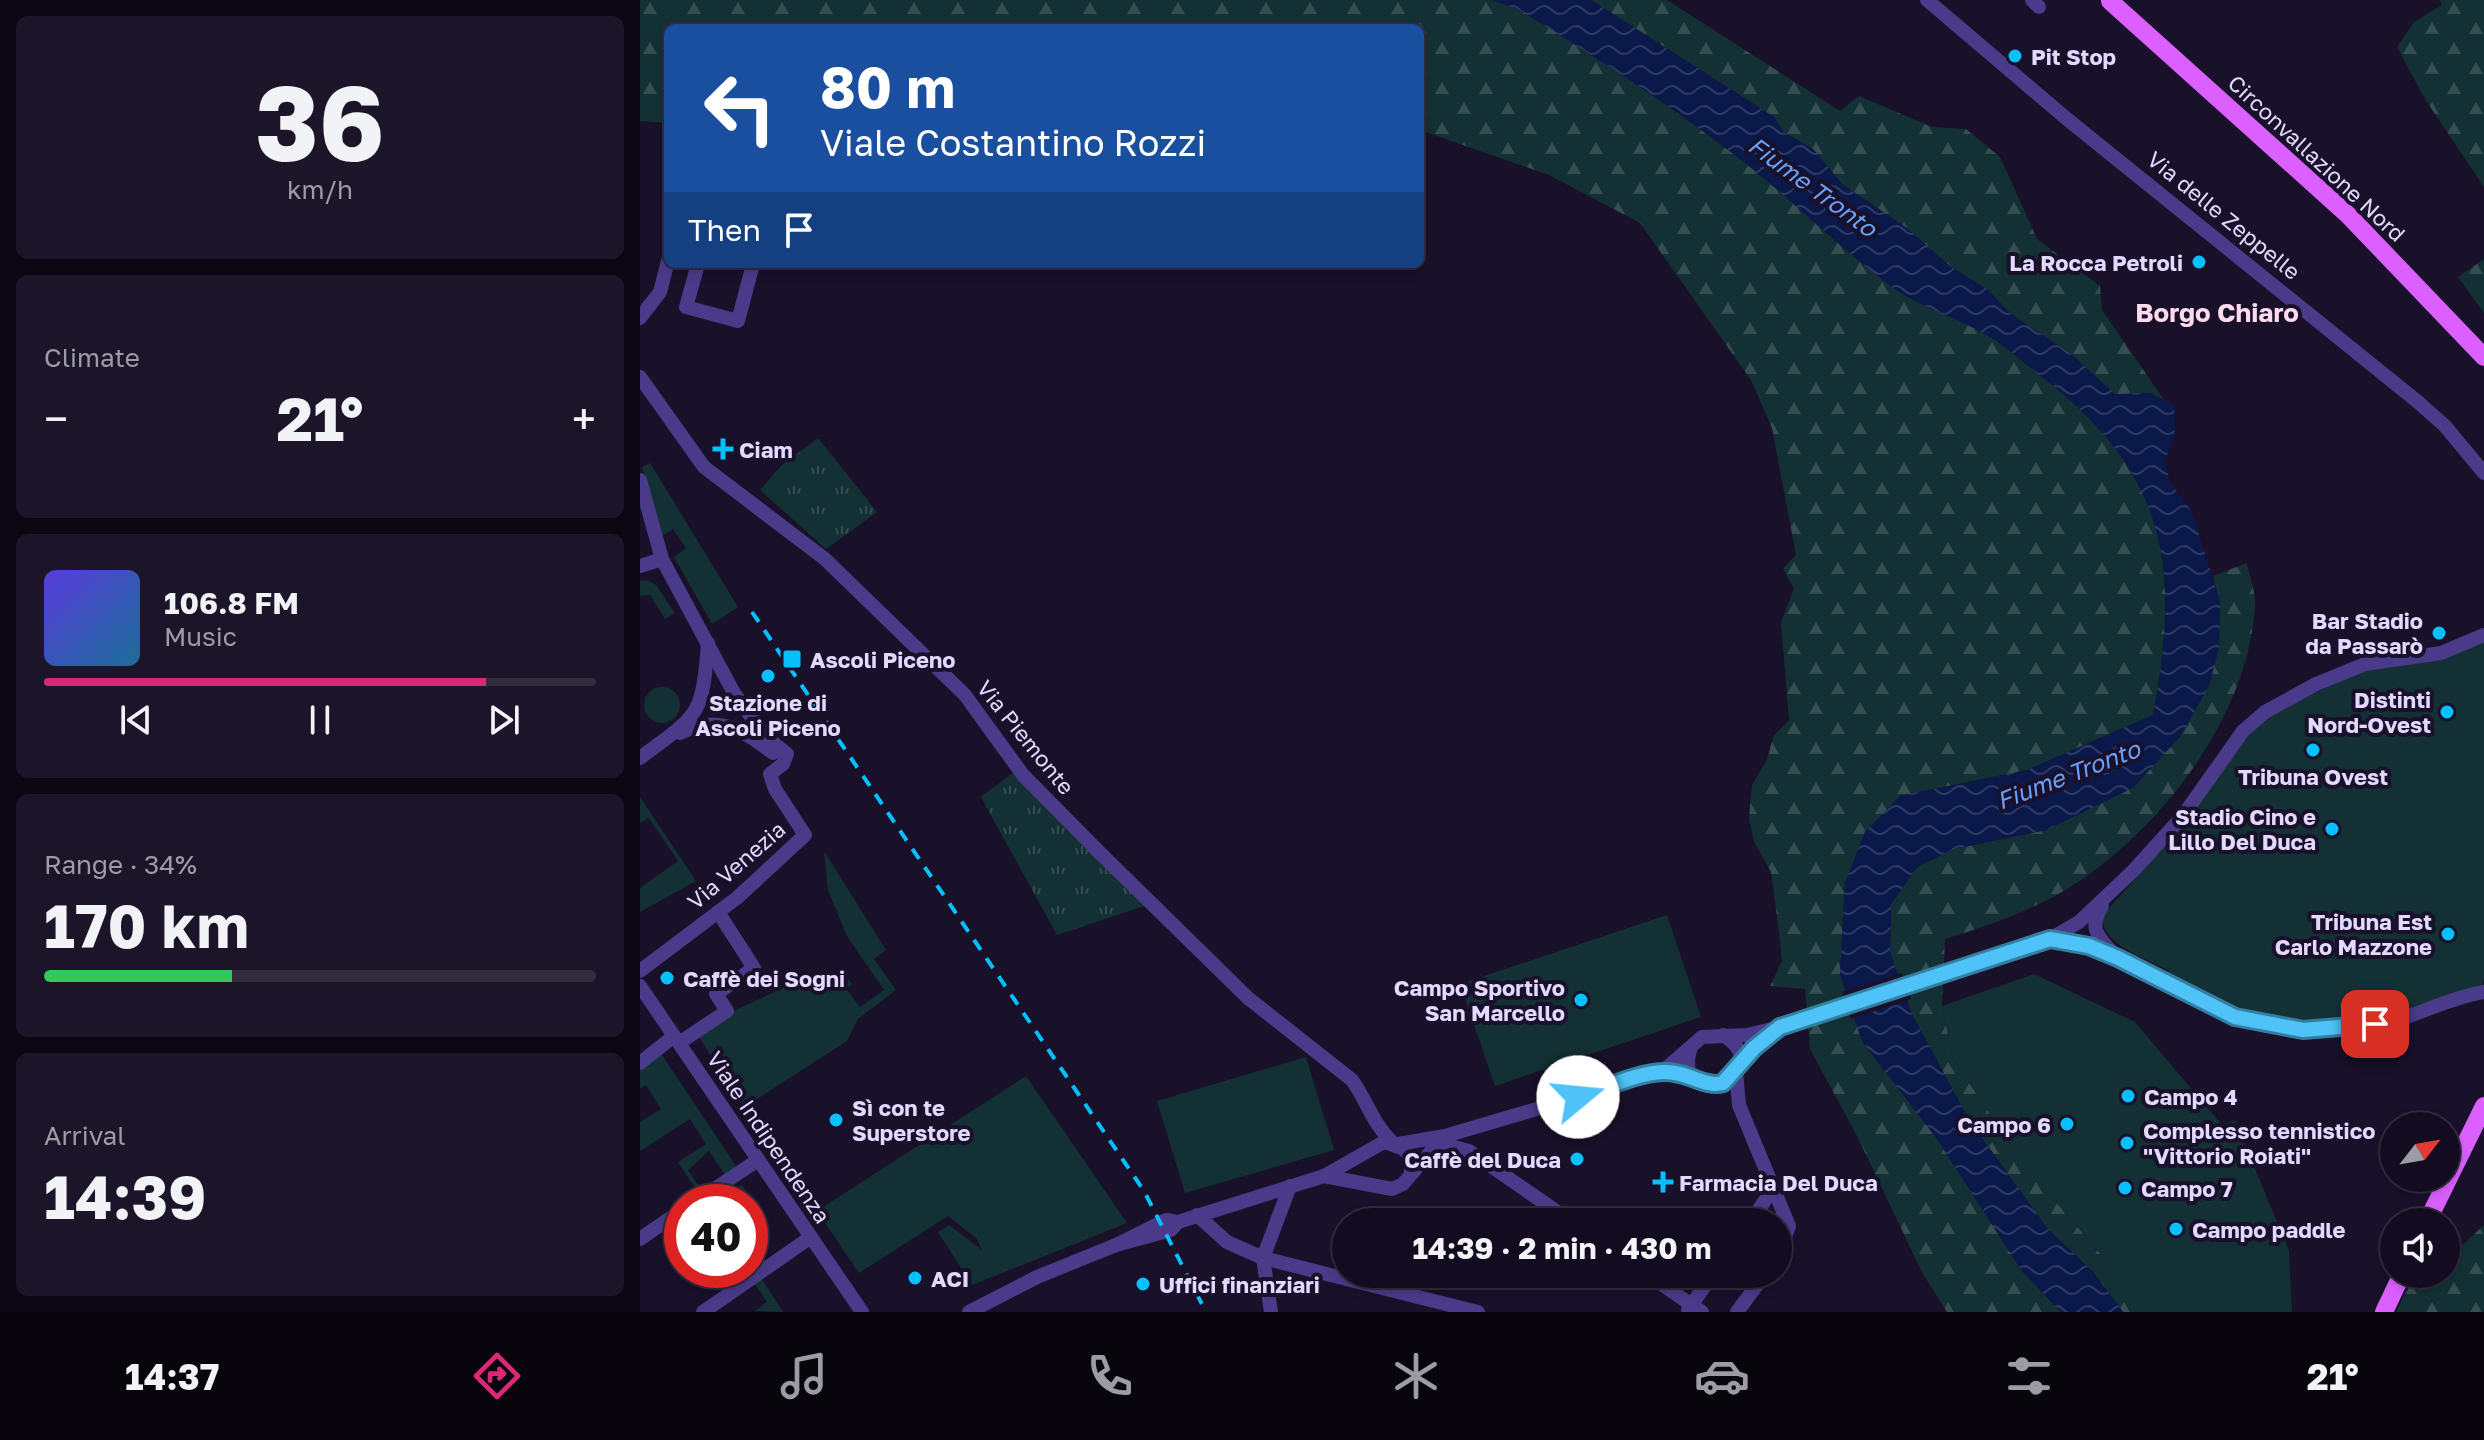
<!DOCTYPE html>
<html lang="en">
<head>
<meta charset="utf-8">
<style>
	body { margin:0; font-family:"Golos Text",sans-serif; background:#1c1529; color:#f1f3f6; height:100vh; display:flex; flex-direction:column; font-size:30px; white-space:nowrap }
	* { box-sizing:border-box; margin:0 }
	p { font-size:26px; color:#9d9ba5 }
	.icon { flex:none; width:44px; height:44px; fill:none; stroke:currentColor; stroke-width:2; stroke-linecap:round; stroke-linejoin:round }
	.map { position:relative; flex:1; overflow:hidden }
	.drawer { display:flex; flex-direction:column; gap:16px; padding:16px; background:#0a0712; width:640px }
	.drawer>* { flex:none }
	.hud { position:absolute; left:24px; top:24px; width:760px; height:244px; border-radius:12px; box-shadow:0 4px 12px #0003,0 0 0 2px #322c3e; background:#1a4fa0; color:#fff; overflow:hidden }
	.needle { width:52px; rotate:59deg }
	.fabs { position:absolute; left:1740px; top:1112px; display:grid; gap:16px }
	.fabs a { display:grid; place-items:center; width:80px; height:80px; border-radius:50%; background:#130c20; box-shadow:0 4px 12px #0003,0 0 0 2px #322c3e; font-size:40px }
	.speed { position:absolute; left:24px; top:1184px; display:flex; gap:16px; font-size:40px; font-weight:700; text-align:center }
	.speed>* { display:grid; place-content:center; width:104px; height:104px; border-radius:50%; background:#130c20; box-shadow:0 4px 12px #0003,0 0 0 2px #322c3e; line-height:1 }
	.speed .limit { border:12px solid #d22; background:#fff; color:#111 }
	.pin { position:absolute; display:grid; place-items:center; width:68px; height:68px; color:#fff; margin:-34px; border-radius:16px; box-shadow:0 4px 12px #0006 }
	.me { position:absolute; width:88px; margin:-44px; rotate:73deg; stroke-linejoin:round; filter:drop-shadow(0 0 6px #0008) }
	.turn { display:flex; align-items:center; gap:28px; height:168px; padding:0 24px; font-size:36px }
	.turn .icon { width:104px; height:104px; stroke-width:2.5 }
	.turn b { display:block; font-size:56px; line-height:68px }
	.then { display:flex; align-items:center; height:76px; padding:0 24px; background:#0003; gap:16px; font-size:30px }
	.big { font-size:60px; font-weight:700; line-height:1.1 }
	.drawer .card { flex:1; display:flex; flex-direction:column; justify-content:center; gap:12px; min-width:0; padding:0 28px; border-radius:12px; background:#1c1529 }
	.drawer .dial { align-items:center; gap:0 }
	.dial b { font-size:104px; line-height:1 }
	.song { display:flex; align-items:center; gap:24px }
	.cover { width:96px; height:96px; border-radius:12px; background:linear-gradient(135deg,hsl(250 70% 55%),hsl(200 70% 35%)) }
	.played { height:8px; border-radius:4px; background:linear-gradient(90deg,#db2777 80%,#322c3e 80%) }
	.keys { display:flex; justify-content:space-around; direction:ltr }
	.heat { display:flex; justify-content:space-between; align-items:center; font-size:44px; direction:ltr }
	.charge { height:12px; border-radius:6px; background:linear-gradient(90deg,#34c759 34%,#322c3e 0) }
	.trip { position:absolute; left:692px; top:1208px; width:460px; height:80px; border-radius:40px; background:#130c20; box-shadow:0 4px 12px #0003,0 0 0 2px #322c3e; font-weight:700; line-height:80px; text-align:center }
	.dock { display:flex; height:128px; justify-content:space-around; align-items:center; background:#08050d; color:#9d9ba5 }
	.dock .icon { width:56px; height:56px }
	.dock .on { color:#db2777 }
	.dock b { font-size:36px; color:#f1f3f6 }
	main { display:flex; flex:1; min-height:0 }
	.map>svg:first-child { display:block }
	.green { fill:#133134 }
	.forest { fill:url(#forest-firs) }
	.park { fill:url(#park-tufts) }
	.water { fill:url(#water-waves) }
	.pier { fill:#19102a }
	.lines { fill:none; stroke-linecap:round; stroke-linejoin:round }
	.minor { stroke:#4a3b8a; stroke-width:14 }
	.major { stroke:#dc60ff; stroke-width:18 }
	.rail { stroke:#05c0ff; stroke-width:4; stroke-dasharray:12 10; stroke-linecap:butt }
	.route-casing { stroke:#337fa1; stroke-width:20 }
	.route { stroke:#4fc3f7; stroke-width:14 }
	.poi-dot { fill:#05c0ff; stroke:#19102a; stroke-width:3 }
	.labels { text-anchor:middle; dominant-baseline:central; stroke-width:8; stroke-linejoin:round; paint-order:stroke }
	.poi-label { font-size:22px; font-weight:bold; fill:#e3d9ff; stroke:#19102a; text-anchor:start }
	.street-label { font-size:22px; fill:#e3d9ff; stroke:#19102a }
	.water-label { font-size:24px; font-style:italic; fill:#67a2ff; stroke:#19102a }
	.quarter-label { font-size:26px; font-weight:bold; fill:#ffdbed; stroke:#19102a }
</style>
</head>
<body>
<main>
<section class="drawer">
<div class="card dial"><b>36</b><p>km/h</p></div>
<div class="card"><p>Climate</p>
<div class="heat"><a>−</a><b class="big">21°</b><a>+</a></div>
</div>
<div class="card">
<div class="song"><i class="cover"></i><div><b>106.8 FM</b><p>Music</p></div></div>
<div class="played"></div>
<div class="keys"><svg class="icon" aria-label="previous" viewBox="0 0 24 24"><path d="M18 5L8 12l10 7zM5 5v14"/></svg><svg class="icon" aria-label="pause" viewBox="0 0 24 24"><path d="M8 5v14M16 5v14"/></svg><svg class="icon" aria-label="next" viewBox="0 0 24 24"><path d="M6 5l10 7-10 7zM19 5v14"/></svg></div>
</div>
<div class="card"><p>Range · 34%</p><b class="big">170 km</b><div class="charge"></div></div>
<div class="card"><p>Arrival</p><b class="big">14:39</b></div>
</section>
<div class="map">
<svg width="1844" height="1312" viewBox="0 0 1844 1312">
	<defs>
		<pattern id="forest-firs" width="22" height="20" patternUnits="userSpaceOnUse" patternTransform="scale(2)"><rect width="22" height="20" fill="#133134"/><path d="M5 1l3.5 6h-7zM16 11l3.5 6h-7z" fill="#354e52"/></pattern>
		<pattern id="park-tufts" width="24" height="20" patternUnits="userSpaceOnUse" patternTransform="scale(2)"><rect width="24" height="20" fill="#133134"/><path d="M3 7l-1-3M5 7V3M7 7l1-3M15 17l-1-3M17 17v-4M19 17l1-3" fill="none" stroke="#354e52"/></pattern>
		<pattern id="water-waves" width="16" height="10" patternUnits="userSpaceOnUse" patternTransform="scale(2)"><rect width="16" height="10" fill="#0a184a"/><path d="M0 5q4-4 8 0t8 0" fill="none" stroke="#2e3965"/></pattern>
	</defs>
	<rect width="100%" height="100%" fill="#19102a"/>
	<!-- green -->
	<g class="green">
		<path d="M 10,463 L 98,607 L 72,624 L 34,557 L 46,548 L 33,529 L 21,537 L 2,467 Z"/>
		<path d="M 7,580 L 16,585 L 35,613 L 25,619 L 10,595 L 0,596 L 0,581 Z"/>
		<path d="M 1844,641 L 1844,979 L 1839,1000 L 1803,1010 L 1662,1034 L 1523,986 L 1529,971 C 1508,959 1458,944 1463,915 L 1549,818 L 1601,744 L 1624,718 L 1718,672 Z"/>
		<circle cx="22" cy="705" r="18"/>
		<path d="M 0,797 L 56,881 L 0,912 L 0,888 L 38,861 L 9,818 L 0,823 Z"/>
		<path d="M 184,851 L 246,950 L 234,959 L 256,990 L 218,1019 L 207,1041 L 103,1108 L 58,1035 L 94,1011 L 153,983 L 203,973 L 212,984 L 206,989 L 220,1007 L 244,990 L 207,936 L 188,890 Z"/>
		<path d="M 1027,915 L 1061,1017 L 855,1086 L 820,984 Z"/>
		<path d="M 1394,974 L 1495,1022 L 1582,1125 L 1595,1120 L 1649,1251 L 1652,1312 L 1510,1312 L 1381,1161 L 1313,1059 L 1302,1006 Z"/>
		<path d="M 20,1052 L 96,1166 L 85,1175 L 69,1151 L 48,1170 L 58,1185 L 55,1188 L 38,1162 L 66,1144 L 50,1119 L 0,1151 L 0,1122 L 21,1109 L 6,1085 L 0,1088 L 0,1067 Z"/>
		<path d="M 666,1057 L 694,1150 L 545,1193 L 517,1101 Z"/>
		<path d="M 386,1076 L 487,1223 L 332,1285 L 298,1232 L 309,1225 L 342,1250 L 337,1239 L 308,1216 L 219,1273 L 177,1211 Z"/>
		<path d="M 102,1185 L 122,1214 L 110,1222 L 110,1202 L 104,1202 L 96,1189 Z"/>
		<path d="M 122,1279 L 143,1312 L 115,1311 L 127,1302 L 115,1284 Z"/>
	</g>
	<!-- forest -->
	<g class="forest">
		<path d="M 0,0 L 852,0 L 878,9 C 957,57 1032,106 1104,162 C 1153,201 1198,246 1248,284 C 1278,307 1318,317 1350,337 C 1367,347 1382,362 1398,374 C 1526,471 1542,563 1513,715 L 1387,770 L 1260,796 L 1225,832 L 1205,883 L 1200,974 L 1222,1041 L 1297,1139 L 1382,1271 L 1421,1312 L 1307,1312 L 1283,1274 L 1217,1136 L 1170,1049 L 1165,989 L 1130,986 L 1142,961 L 1138,924 L 1131,872 L 1114,842 L 1109,818 L 1112,785 L 1127,760 L 1133,737 L 1149,720 L 1141,622 L 1154,589 L 1143,568 L 1156,555 L 1132,428 L 1111,380 L 1000,223 L 909,175 L 780,130 L 780,28 L 28,28 L 28,123 L 0,121 Z"/>
		<path d="M 951,0 L 1027,0 L 1200,111 L 1219,96 L 1292,127 L 1326,129 L 1360,157 L 1397,239 L 1460,286 L 1462,310 L 1524,400 L 1510,393 L 1475,395 L 1431,354 L 1371,314 L 1347,289 L 1311,267 L 1268,229 L 1202,184 L 1173,149 L 1143,132 L 1134,117 Z"/>
		<path d="M 1800,0 L 1844,0 L 1844,187 L 1785,99 L 1757,47 L 1774,22 L 1802,5 Z"/>
		<path d="M 1844,259 L 1844,313 L 1818,277 Z"/>
		<path d="M 1607,563 C 1609,576 1616,592 1615,605 C 1609,714 1524,826 1435,884 C 1395,910 1349,925 1305,939 L 1302,1006 L 1313,1059 L 1381,1161 L 1510,1312 L 1483,1312 L 1454,1273 L 1407,1228 L 1329,1120 L 1272,1014 L 1250,952 L 1251,904 L 1277,867 L 1314,849 L 1406,830 L 1493,787 L 1580,602 L 1573,576 Z"/>
		<path d="M 1844,1225 L 1844,1312 L 1756,1312 C 1770,1284 1772,1274 1806,1274 L 1806,1260 Z"/>
	</g>
	<!-- park -->
	<g class="park">
		<path d="M 178,438 L 237,512 L 186,549 L 120,490 L 142,465 Z"/>
		<path d="M 374,772 L 504,906 L 417,935 L 341,797 Z"/>
	</g>
	<!-- water -->
	<path class="water" d="M 852,0 L 951,0 L 1134,117 L 1143,132 L 1173,149 L 1202,184 L 1268,229 L 1311,267 L 1347,289 L 1371,314 L 1431,354 L 1475,394 L 1510,393 L 1534,405 L 1535,434 L 1525,461 L 1530,482 L 1552,512 L 1580,602 L 1579,648 L 1569,686 L 1540,737 L 1493,788 L 1406,830 L 1314,849 L 1277,867 L 1251,904 L 1250,952 L 1272,1014 L 1329,1120 L 1407,1228 L 1454,1273 L 1483,1312 L 1421,1312 L 1382,1271 L 1297,1139 L 1222,1041 L 1200,974 L 1205,883 L 1225,832 L 1260,796 L 1387,770 L 1513,715 C 1542,563 1526,471 1398,374 C 1382,361 1367,347 1350,337 C 1318,317 1278,307 1248,284 C 1198,246 1153,201 1104,162 C 1032,106 957,57 878,9 Z"/>
	<!-- pier -->
	<path class="pier" d="M 1262,973 L 1271,999 L 1211,1019 L 1202,992 Z"/>
	<g class="lines">
		<!-- minor -->
		<g class="minor">
			<path d="M 1287,0 L 1427,119 L 1778,402 L 1805,426 L 1844,473"/>
			<path d="M 1392,0 L 1399,7"/>
			<path d="M 58,264 L 46,307 L 98,321 L 113,264"/>
			<path d="M 0,318 L 20,292 L 28,261"/>
			<path d="M 0,377 L 64,467 L 185,559 L 325,695 L 383,775 L 459,852 L 608,998 L 712,1080 C 727,1101 733,1124 752,1142"/>
			<path d="M 0,480 L 22,559 L 94,693 L 126,737 L 147,754 L 143,764 L 130,774 L 135,789 L 165,835 L 98,897 L 0,971"/>
			<path d="M 0,566 L 22,559"/>
			<path d="M 40,733 C 80,714 101,729 133,753"/>
			<path d="M 0,758 C 59,714 62,718 68,643"/>
			<path d="M 1462,906 C 1449,927 1456,935 1472,952"/>
			<path d="M 1410,939 C 1458,943 1503,969 1546,990 C 1562,998 1577,1010 1594,1017 C 1643,1035 1708,1034 1757,1020 C 1787,1011 1813,997 1844,992"/>
			<path d="M 0,986 L 222,1312"/>
			<path d="M 39,1043 L 87,1011 L 76,994 L 114,968 L 78,912"/>
			<path d="M 1051,1047 C 1029,1115 1144,1074 1083,1035"/>
			<path d="M 0,1063 L 34,1036"/>
			<path d="M 1099,1065 L 1136,1030"/>
			<path d="M 1096,1071 L 1099,1105 L 1149,1226 L 1138,1256"/>
			<path d="M 1022,1072 L 1062,1037 L 1107,1035 L 1140,1027 L 1410,939 L 1439,922 L 1493,871 L 1542,817 L 1603,731 L 1625,712 L 1676,684 L 1725,664 L 1801,653 L 1844,635"/>
			<path d="M 758,1144 L 805,1136 L 1022,1072 L 1054,1075"/>
			<path d="M 792,1149 L 814,1147 L 829,1151 L 932,1222"/>
			<path d="M 684,1176 L 752,1189 L 763,1184 L 799,1142"/>
			<path d="M 55,1202 L 118,1160"/>
			<path d="M 557,1215 L 587,1242 L 623,1258 L 838,1312"/>
			<path d="M 1110,1222 L 1133,1189"/>
			<path d="M 0,1239 L 42,1210"/>
			<path d="M 476,1245 L 526,1220 L 538,1222 L 684,1176 L 744,1142 L 764,1149 L 770,1158 L 771,1172"/>
			<path d="M 623,1258 L 650,1186"/>
			<path d="M 623,1258 L 631,1312"/>
			<path d="M 1007,1274 L 1062,1312"/>
			<path d="M 1048,1310 L 1073,1274"/>
			<path d="M 63,1312 L 171,1237"/>
			<path d="M 329,1312 L 397,1277 L 476,1245 L 531,1230 L 538,1222"/>
			<path d="M 1097,1312 L 1125,1274"/>
		</g>
		<!-- major -->
		<g class="major">
			<path d="M 1470,1 L 1708,215 L 1844,357"/>
			<path d="M 1787,1222 L 1844,1106"/>
			<path d="M 1744,1312 L 1762,1274"/>
		</g>
		<!-- rail -->
		<path class="rail" d="M 112,612 L 504,1191 L 566,1312"/>
	</g>
	<g class="lines">
		<defs>
			<path id="route" d="M 938,1097 C 964,1089 996,1073 1023,1072 C 1048,1071 1064,1088 1083,1083 L 1114,1048 L 1140,1027 L 1410,939 L 1449,946 L 1478,958 L 1595,1017 L 1663,1030 L 1735,1024"/>
		</defs>
		<!-- route casing -->
		<use href="#route" class="route-casing"/>
		<!-- route -->
		<use href="#route" class="route"/>
	</g>
	<!-- markers -->
	<g class="poi-dot">
		<circle cx="1375" cy="56" r="8"/>
		<circle cx="1559" cy="262" r="8"/>
		<path d="M79 437h8v8h8v8h-8v8h-8v-8h-8v-8h8z"/>
		<circle cx="1799" cy="633" r="8"/>
		<rect x="142" y="649" width="20" height="20" rx="4"/>
		<circle cx="128" cy="676" r="8"/>
		<circle cx="1807" cy="712" r="8"/>
		<circle cx="1673" cy="750" r="8"/>
		<circle cx="1692" cy="829" r="8"/>
		<circle cx="1808" cy="934" r="8"/>
		<circle cx="27" cy="978" r="8"/>
		<circle cx="941" cy="1000" r="8"/>
		<circle cx="1488" cy="1096" r="8"/>
		<circle cx="196" cy="1120" r="8"/>
		<circle cx="1427" cy="1124" r="8"/>
		<circle cx="1487" cy="1143" r="8"/>
		<circle cx="937" cy="1159" r="8"/>
		<path d="M1019 1170h8v8h8v8h-8v8h-8v-8h-8v-8h8z"/>
		<circle cx="1485" cy="1188" r="8"/>
		<circle cx="1536" cy="1229" r="8"/>
		<circle cx="275" cy="1278" r="8"/>
		<circle cx="503" cy="1284" r="8"/>
	</g>
	<g class="labels">
		<!-- poi labels -->
		<g class="poi-label">
			<text x="1391" y="56">Pit Stop</text>
			<text x="1543" y="262" text-anchor="end">La Rocca Petroli</text>
			<text x="99" y="449">Ciam</text>
			<text x="1783" y="620" text-anchor="end">Bar Stadio<tspan x="1783" dy="25">da Passarò</tspan></text>
			<text x="170" y="659">Ascoli Piceno</text>
			<text x="1791" y="699" text-anchor="end">Distinti<tspan x="1791" dy="25">Nord-Ovest</tspan></text>
			<text x="128" y="702" text-anchor="middle">Stazione di<tspan x="128" dy="25">Ascoli Piceno</tspan></text>
			<text x="1673" y="776" text-anchor="middle">Tribuna Ovest</text>
			<text x="1676" y="816" text-anchor="end">Stadio Cino e<tspan x="1676" dy="25">Lillo Del Duca</tspan></text>
			<text x="1792" y="921" text-anchor="end">Tribuna Est<tspan x="1792" dy="25">Carlo Mazzone</tspan></text>
			<text x="43" y="978">Caffè dei Sogni</text>
			<text x="925" y="987" text-anchor="end">Campo Sportivo<tspan x="925" dy="25">San Marcello</tspan></text>
			<text x="1504" y="1096">Campo 4</text>
			<text x="212" y="1107">Sì con te<tspan x="212" dy="25">Superstore</tspan></text>
			<text x="1411" y="1124" text-anchor="end">Campo 6</text>
			<text x="1503" y="1130">Complesso tennistico<tspan x="1503" dy="25">"Vittorio Roiati"</tspan></text>
			<text x="921" y="1159" text-anchor="end">Caffè del Duca</text>
			<text x="1039" y="1182">Farmacia Del Duca</text>
			<text x="1501" y="1188">Campo 7</text>
			<text x="1552" y="1229">Campo paddle</text>
			<text x="291" y="1278">ACI</text>
			<text x="519" y="1284">Uffici finanziari</text>
		</g>
		<!-- street labels -->
		<g class="street-label">
			<text transform="translate(1677 158) rotate(43)">Circonvallazione Nord</text>
			<text transform="translate(1584 215) rotate(39)">Via delle Zeppelle</text>
			<text transform="translate(386 737) rotate(51)">Via Piemonte</text>
			<text transform="translate(96 865) rotate(-41)">Via Venezia</text>
			<text transform="translate(129 1137) rotate(56)">Viale Indipendenza</text>
		</g>
		<!-- water labels -->
		<g class="water-label">
			<text transform="translate(1173 186) rotate(36)">Fiume Tronto</text>
			<text transform="translate(1428 774) rotate(-21)">Fiume Tronto</text>
		</g>
		<!-- quarter labels -->
		<g class="quarter-label">
			<text x="1577" y="312">Borgo Chiaro</text>
		</g>
	</g>
</svg>
<div class="fabs">
<a><svg class="needle" viewBox="-14 -14 28 28"><path d="M0-13l5 13h-10z" fill="#e53935"/><path d="M0 13l5-13h-10z" fill="#9d9ba5"/></svg></a>
<a><svg class="icon" aria-label="sound" viewBox="0 0 24 24"><path d="M4 9h4l5-4v14l-5-4H4zM17 9q2 3 0 6"/></svg></a>
</div>
<div class="speed"><div class="limit">40</div></div>
<div class="pin" style="left:1735px;top:1024px;background:#d93025"><svg class="icon" aria-label="arrive" viewBox="0 0 24 24"><path d="M6 21V4h12l-3 4 3 4H6"/></svg></div>
<svg class="me" style="left:938px;top:1097px" viewBox="-20 -20 40 40"><circle r="19" fill="#fff"/><path d="M0-13L10 11 0 6-10 11z" fill="#4fc3f7"/></svg>
<div class="trip">14:39 · 2 min · 430 m</div>
<div class="hud">
<div class="turn"><svg class="icon" aria-label="left" viewBox="0 0 24 24"><path d="M17 20v-9H6M10 6l-5 5 5 5"/></svg><div><b>80 m</b>Viale Costantino Rozzi</div></div>
<div class="then">Then<svg class="icon" aria-label="arrive" viewBox="0 0 24 24"><path d="M6 21V4h12l-3 4 3 4H6"/></svg></div>
</div>
</div>
</main>
<nav class="dock">
<b>14:37</b>
<svg class="icon on" aria-label="directions" viewBox="0 0 24 24"><path d="M12 3l9 9-9 9-9-9zM9 14v-3h6M13 9l2 2-2 2"/></svg>
<svg class="icon" aria-label="music" viewBox="0 0 24 24"><path d="M9 18V5l10-2v13"/><circle cx="6" cy="18" r="3"/><circle cx="16" cy="16" r="3"/></svg>
<svg class="icon" aria-label="phone" viewBox="0 0 24 24"><path d="M5 4h4l2 5-3 2q2 4 5 5l2-3 5 2v4C11 20 4 13 5 4z"/></svg>
<svg class="icon" aria-label="climate" viewBox="0 0 24 24"><path d="M12 3v18M4 7l16 10M4 17L20 7"/></svg>
<svg class="icon" aria-label="car" viewBox="0 0 24 24"><path d="M5 17H2v-5l4-1 3-4h7l3 4 3 1v5h-3M9 17h6M6 11h13"/><circle cx="7" cy="17" r="2"/><circle cx="17" cy="17" r="2"/></svg>
<svg class="icon" aria-label="filters" viewBox="0 0 24 24"><path d="M4 7h16M4 17h16"/><circle cx="9" cy="7" r="2"/><circle cx="15" cy="17" r="2"/></svg>
<b>21°</b>
</nav>
</body>
</html>
